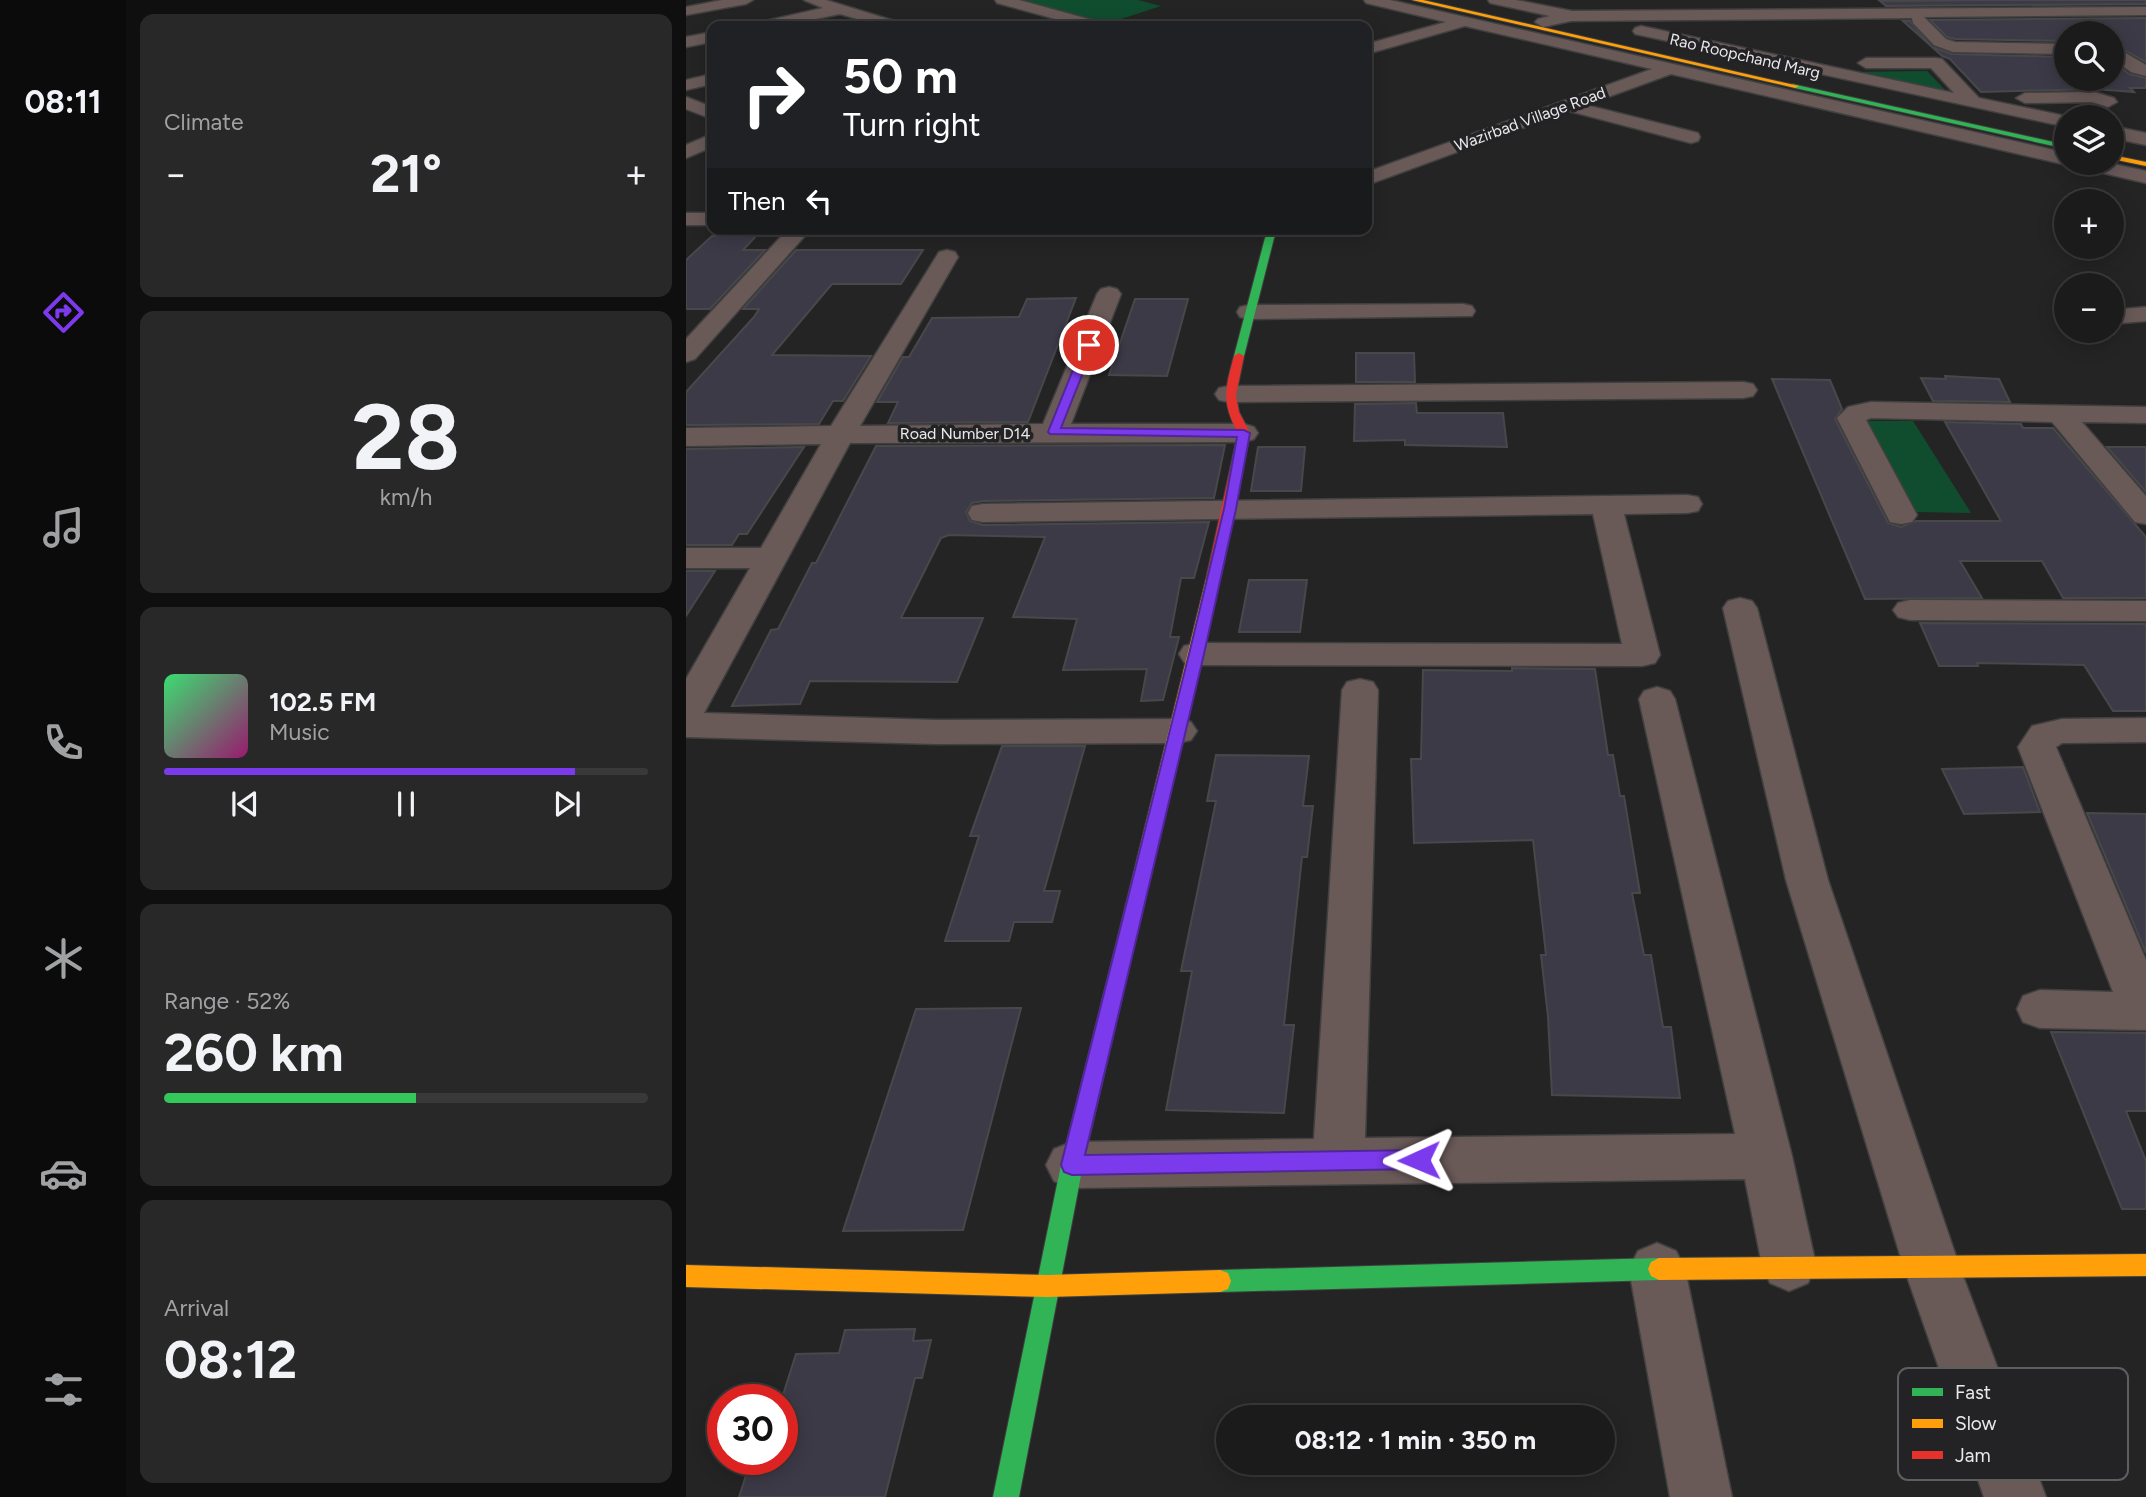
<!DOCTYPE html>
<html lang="en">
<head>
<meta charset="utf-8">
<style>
	body { margin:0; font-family:Figtree,sans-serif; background:#282828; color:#f1f3f6; height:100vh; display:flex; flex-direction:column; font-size:26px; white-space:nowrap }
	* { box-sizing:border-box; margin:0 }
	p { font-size:23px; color:#a0a1a3 }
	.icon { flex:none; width:38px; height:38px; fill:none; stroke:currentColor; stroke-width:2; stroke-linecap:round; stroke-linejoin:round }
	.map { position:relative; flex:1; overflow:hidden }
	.details { display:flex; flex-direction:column; gap:14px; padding:14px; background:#0f0f0f; width:560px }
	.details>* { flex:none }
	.guide { position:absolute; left:21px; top:21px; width:665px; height:214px; border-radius:14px; box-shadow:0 4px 18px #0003,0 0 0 2px #39393a; background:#202124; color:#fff; overflow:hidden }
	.controls { position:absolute; left:1368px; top:21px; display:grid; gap:14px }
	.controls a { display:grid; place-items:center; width:70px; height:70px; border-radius:50%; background:#1b1b1b; box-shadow:0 4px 18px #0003,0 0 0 2px #39393a; font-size:35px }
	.speed { position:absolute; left:21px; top:1384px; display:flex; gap:14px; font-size:35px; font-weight:700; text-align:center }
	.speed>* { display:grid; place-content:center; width:91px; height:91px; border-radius:50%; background:#1b1b1b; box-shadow:0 4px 18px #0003,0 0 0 2px #39393a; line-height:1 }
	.speed .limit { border:10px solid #d22; background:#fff; color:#111 }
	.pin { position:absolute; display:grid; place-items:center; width:60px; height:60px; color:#fff; margin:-30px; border:4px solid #fff; border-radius:50%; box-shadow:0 2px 7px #0007 }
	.me { position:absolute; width:77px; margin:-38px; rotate:269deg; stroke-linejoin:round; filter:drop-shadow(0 0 5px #0008) }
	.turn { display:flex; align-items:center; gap:24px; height:147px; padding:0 21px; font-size:32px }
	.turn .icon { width:91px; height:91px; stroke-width:2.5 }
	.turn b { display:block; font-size:49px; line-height:60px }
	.then { display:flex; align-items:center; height:66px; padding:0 21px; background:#0003; gap:14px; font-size:26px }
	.big { font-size:52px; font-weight:700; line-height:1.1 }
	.details .card { flex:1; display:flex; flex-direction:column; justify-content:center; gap:10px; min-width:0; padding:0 24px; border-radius:14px; background:#282828 }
	.details .dial { align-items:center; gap:0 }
	.dial b { font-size:91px; line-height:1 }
	.song { display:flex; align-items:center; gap:21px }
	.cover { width:84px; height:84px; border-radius:10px; background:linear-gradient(135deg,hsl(140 70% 55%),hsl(320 70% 35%)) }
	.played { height:7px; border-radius:4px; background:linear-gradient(90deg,#7c3aed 85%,#39393a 85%) }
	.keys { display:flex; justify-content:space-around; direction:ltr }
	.heat { display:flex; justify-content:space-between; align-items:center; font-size:38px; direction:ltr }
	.charge { height:10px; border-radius:5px; background:linear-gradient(90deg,#34c759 52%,#39393a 0) }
	.trip { position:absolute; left:530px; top:1405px; width:399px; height:70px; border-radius:35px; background:#1b1b1b; box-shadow:0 4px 18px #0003,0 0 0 2px #39393a; font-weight:700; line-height:70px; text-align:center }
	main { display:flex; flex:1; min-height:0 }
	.dock { display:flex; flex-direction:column; width:126px; justify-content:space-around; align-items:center; background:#0b0b0b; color:#a0a1a3 }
	.dock .icon { width:49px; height:49px }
	.dock .selected { color:#7c3aed }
	.dock b { font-size:32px; color:#f1f3f6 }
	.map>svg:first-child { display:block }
	.green { fill:#104d2f }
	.building { fill:#3d3a48; stroke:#48484a; stroke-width:2 }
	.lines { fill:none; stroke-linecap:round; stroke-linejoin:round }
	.street-casing { stroke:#404040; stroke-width:3 }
	.fast-casing { stroke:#404040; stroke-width:2 }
	.slow-casing { stroke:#404040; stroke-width:2 }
	.jam-casing { stroke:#404040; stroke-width:2 }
	.street { fill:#695a58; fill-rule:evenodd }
	.fast { fill:#30b455; fill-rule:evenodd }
	.slow { fill:#ff9f0a; fill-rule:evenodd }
	.jam { fill:#e5322d; fill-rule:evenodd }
	.route { fill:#7c3aed; stroke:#51269a; stroke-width:2 }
	.labels { text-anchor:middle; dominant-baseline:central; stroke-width:7; stroke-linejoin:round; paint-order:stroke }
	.far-street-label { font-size:16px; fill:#e9e9eb; stroke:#232325 }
	.key { fill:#232325; stroke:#5e5e60; stroke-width:2 }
	.key-label { font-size:19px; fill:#e9e9eb }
</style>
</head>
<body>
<main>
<nav class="dock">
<b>08:11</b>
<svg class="icon selected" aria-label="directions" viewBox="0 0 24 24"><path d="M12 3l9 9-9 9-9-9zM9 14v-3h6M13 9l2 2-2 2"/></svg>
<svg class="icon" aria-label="music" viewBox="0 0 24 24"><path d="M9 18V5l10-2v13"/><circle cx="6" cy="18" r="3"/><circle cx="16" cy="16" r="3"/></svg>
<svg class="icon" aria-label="phone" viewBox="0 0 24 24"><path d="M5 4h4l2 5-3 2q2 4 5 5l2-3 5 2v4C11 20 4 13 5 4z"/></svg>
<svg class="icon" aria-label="climate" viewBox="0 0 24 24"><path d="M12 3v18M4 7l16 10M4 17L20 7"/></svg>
<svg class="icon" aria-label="car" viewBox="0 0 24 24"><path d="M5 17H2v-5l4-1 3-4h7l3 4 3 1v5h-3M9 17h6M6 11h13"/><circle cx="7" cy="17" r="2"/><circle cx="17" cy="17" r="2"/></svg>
<svg class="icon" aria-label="filters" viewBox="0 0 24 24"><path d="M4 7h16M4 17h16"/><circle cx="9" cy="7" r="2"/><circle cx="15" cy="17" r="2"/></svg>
</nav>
<section class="details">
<div class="card"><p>Climate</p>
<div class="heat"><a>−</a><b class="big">21°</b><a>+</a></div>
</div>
<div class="card dial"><b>28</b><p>km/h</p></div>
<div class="card">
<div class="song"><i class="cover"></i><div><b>102.5 FM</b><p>Music</p></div></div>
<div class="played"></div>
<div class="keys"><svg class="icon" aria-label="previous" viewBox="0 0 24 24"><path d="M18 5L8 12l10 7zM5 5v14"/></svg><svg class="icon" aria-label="pause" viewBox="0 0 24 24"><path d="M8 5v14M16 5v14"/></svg><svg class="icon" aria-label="next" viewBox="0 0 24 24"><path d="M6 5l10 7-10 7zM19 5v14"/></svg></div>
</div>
<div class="card"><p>Range · 52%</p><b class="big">260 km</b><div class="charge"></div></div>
<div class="card"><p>Arrival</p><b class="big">08:12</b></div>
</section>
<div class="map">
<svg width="1460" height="1497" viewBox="0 0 1460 1497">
	<rect width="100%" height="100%" fill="#242424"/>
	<!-- green -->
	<g class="green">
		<path d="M 324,0 L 452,0 L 475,6 L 417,25 Z"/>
		<path d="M 1241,71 L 1262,93 L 1163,72 Z"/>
		<path d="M 1180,421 L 1227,421 L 1285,513 L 1228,512 Z"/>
	</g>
	<!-- building -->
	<g class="building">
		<path d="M 1309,0 L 1460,0 L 1460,4 L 1200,6 L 1194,1 Z"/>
		<path d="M 1460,18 L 1460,62 L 1426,43 L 1426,33 L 1381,33 L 1381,41 L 1269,39 L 1261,37 L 1244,20 Z"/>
		<path d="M 1217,21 L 1224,21 L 1246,47 L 1266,54 L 1381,57 L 1381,79 L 1426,79 L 1426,61 L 1443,74 L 1460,78 L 1460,88 L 1444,88 L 1448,92 L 1408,89 L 1295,92 L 1264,59 L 1256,56 Z"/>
		<path d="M 71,235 L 57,250 L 79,250 L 24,309 L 0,309 L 0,260 L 26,236 Z"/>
		<path d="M 110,250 L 237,250 L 215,284 L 146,284 L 86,355 L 185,356 L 157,401 L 147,401 L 133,424 L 0,425 L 0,392 L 68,317 L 73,309 L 57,309 Z"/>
		<path d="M 390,298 L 342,422 L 202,423 L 212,402 L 191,402 L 217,357 L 223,357 L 246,318 L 333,317 L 341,299 Z"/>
		<path d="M 449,299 L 502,299 L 481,376 L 423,375 Z"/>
		<path d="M 670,353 L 728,353 L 729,382 L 670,382 Z"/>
		<path d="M 1259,376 L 1313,379 L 1324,402 L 1247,401 L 1235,378 L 1260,379 Z"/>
		<path d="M 1086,379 L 1144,380 L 1156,409 L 1149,419 L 1202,523 L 1215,527 L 1230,521 L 1315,521 L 1259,422 L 1335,424 L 1337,428 L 1367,428 L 1460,537 L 1460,598 L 1377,598 L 1356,561 L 1274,561 L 1296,598 L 1179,599 Z"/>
		<path d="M 730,403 L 731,413 L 817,413 L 821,447 L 719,445 L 719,440 L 668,441 L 669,404 Z"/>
		<path d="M 539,445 L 528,498 L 297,501 L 286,503 L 280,512 L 284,521 L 297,525 L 523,522 L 508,578 L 495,578 L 484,637 L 493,637 L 477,700 L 455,701 L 461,669 L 377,670 L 391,619 L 327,617 L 359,537 L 263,535 L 255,538 L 215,618 L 297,618 L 271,682 L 124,681 L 114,704 L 46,706 L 85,630 L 92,629 L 126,563 L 130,563 L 190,446 Z"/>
		<path d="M 118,447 L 61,534 L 53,534 L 46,545 L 0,545 L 0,449 Z"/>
		<path d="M 572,447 L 619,447 L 615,491 L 565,491 Z"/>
		<path d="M 1421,447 L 1460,447 L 1460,492 Z"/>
		<path d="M 0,571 L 29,571 L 0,616 Z"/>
		<path d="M 563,580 L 621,580 L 614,632 L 553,632 Z"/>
		<path d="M 1234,623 L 1460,624 L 1460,711 L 1427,711 L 1398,665 L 1291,663 L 1292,666 L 1253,666 Z"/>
		<path d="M 826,668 L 909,669 L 922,755 L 927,755 L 934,796 L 938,796 L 954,893 L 946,893 L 958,955 L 965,955 L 977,1027 L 985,1027 L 994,1098 L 866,1095 L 862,1017 L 855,955 L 860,955 L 847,840 L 728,843 L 725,759 L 735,759 L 737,670 L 826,671 Z"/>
		<path d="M 316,746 L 399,746 L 358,891 L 374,891 L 366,922 L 328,922 L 323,941 L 259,941 L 293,836 L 284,836 Z"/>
		<path d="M 530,755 L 623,756 L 617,806 L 627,806 L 621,857 L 616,857 L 598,1025 L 608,1025 L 598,1113 L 480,1110 L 506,971 L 495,971 L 530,801 L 521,801 Z"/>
		<path d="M 1337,767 L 1354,812 L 1278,814 L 1256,769 Z"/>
		<path d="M 1401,813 L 1460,814 L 1460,953 Z"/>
		<path d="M 335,1008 L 277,1230 L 157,1231 L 230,1009 Z"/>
		<path d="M 1365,1032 L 1460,1033 L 1460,1111 L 1440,1111 L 1460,1161 L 1460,1209 L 1436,1209 Z"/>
		<path d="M 229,1329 L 227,1341 L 245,1340 L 236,1378 L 229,1378 L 199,1497 L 53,1497 L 65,1460 L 96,1460 L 96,1398 L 110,1354 L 153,1353 L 159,1330 Z"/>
	</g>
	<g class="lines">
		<defs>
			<g id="street">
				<path d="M 36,0 L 67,0 L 60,4 L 0,15 L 0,7 Z"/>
				<path d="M 118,0 L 140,0 L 215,23 L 218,26 L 195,26 L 154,14 L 96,26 L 68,26 L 71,23 L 137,8 Z"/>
				<path d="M 309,0 L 333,0 L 417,23 L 420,26 L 395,26 L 311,3 Z"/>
				<path d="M 678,0 L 704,0 L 1381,153 L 1381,163 L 1388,163 L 1381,165 L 985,74 L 900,105 L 1012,133 L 1014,137 L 1012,141 L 1005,143 L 883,111 L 681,185 L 681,172 L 966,69 L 779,26 L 681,54 L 681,44 L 760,22 L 680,3 Z"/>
				<path d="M 802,0 L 830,0 L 886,11 L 1460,7 L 1460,15 L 1238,17 L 1260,39 L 1269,42 L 1381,44 L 1381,54 L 1267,52 L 1248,45 L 1227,23 L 1226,18 L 885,21 L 857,27 L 849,22 L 852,19 L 864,16 L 804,3 Z"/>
				<path d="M 955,26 L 1268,93 L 1245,68 L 1180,68 L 1172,63 L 1180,58 L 1250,58 L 1256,59 L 1293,98 L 1384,117 L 1381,117 L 1381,127 L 949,34 L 947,31 L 949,28 Z"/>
				<path d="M 26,32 L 26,42 L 0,47 L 0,37 Z"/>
				<path d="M 1426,45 L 1460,65 L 1460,76 L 1445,72 L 1426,58 Z"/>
				<path d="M 26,74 L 26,84 L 0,90 L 0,80 Z"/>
				<path d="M 1408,92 L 1428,98 L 1431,102 L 1422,107 L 1406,102 L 1339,103 L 1330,98 L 1339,93 Z"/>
				<path d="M 0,97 L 26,107 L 26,119 L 0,109 Z"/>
				<path d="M 1426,126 L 1460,133 L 1460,145 L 1426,138 Z"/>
				<path d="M 26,134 L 26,147 L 0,158 L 0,145 Z"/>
				<path d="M 1388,163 L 1423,163 L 1460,171 L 1460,183 L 1391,167 Z"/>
				<rect x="0" y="213" width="26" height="12"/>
				<path d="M 102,229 L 125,229 L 9,359 L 0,362 L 0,339 Z"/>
				<path d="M 261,250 L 269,252 L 272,257 L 174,426 L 357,424 L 411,294 L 415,289 L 423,287 L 431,289 L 435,294 L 385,424 L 558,424 L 568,427 L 572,433 L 568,439 L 558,442 L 164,443 L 18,713 L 250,720 L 492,719 L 505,722 L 511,731 L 505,740 L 492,743 L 250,744 L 0,737 L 0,679 L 64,568 L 0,568 L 0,548 L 75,548 L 135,444 L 0,446 L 0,428 L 145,426 L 250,257 L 253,252 Z"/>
				<path d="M 777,304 L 786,306 L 789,311 L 786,316 L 563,319 L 554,317 L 551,312 L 554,307 L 563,305 Z"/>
				<path d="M 1460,307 L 1460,321 L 1426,324 L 1426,310 Z"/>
				<path d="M 1057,382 L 1067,384 L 1071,390 L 1067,396 L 1057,398 L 543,402 L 533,400 L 529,394 L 533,388 L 543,386 Z"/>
				<path d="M 1185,402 L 1460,407 L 1460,423 L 1396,422 L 1460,496 L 1460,524 L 1449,522 L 1366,422 L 1185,418 L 1180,420 L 1231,515 L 1226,522 L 1215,524 L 1204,522 L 1151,418 L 1162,407 Z"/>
				<path d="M 1001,495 L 1012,497 L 1016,504 L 1012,511 L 1001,513 L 938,514 L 974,655 L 969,663 L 956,666 L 511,665 L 498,662 L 493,654 L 498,646 L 511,643 L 936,644 L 907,514 L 297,522 L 286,520 L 282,513 L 286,506 L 297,504 Z"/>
				<path d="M 1054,598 L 1066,601 L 1071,608 L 1142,880 L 1274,1268 L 1360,1497 L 1298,1497 L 1218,1268 L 1100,880 L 1037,608 L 1042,601 Z"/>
				<path d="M 1224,600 L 1460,601 L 1460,621 L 1224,620 L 1212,617 L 1207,610 L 1212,603 Z"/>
				<path d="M 674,679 L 687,682 L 692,690 L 679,1138 L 1049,1134 L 953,699 L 958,691 L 971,687 L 984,691 L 989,699 L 1106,1156 L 1130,1265 L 1122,1283 L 1103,1291 L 1084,1283 L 1076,1265 L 1059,1179 L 386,1188 L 368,1181 L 360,1165 L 368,1149 L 386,1142 L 628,1139 L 656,690 L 661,682 Z"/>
				<path d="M 1460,718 L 1460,742 L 1376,743 L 1370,747 L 1460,960 L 1460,1030 L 1354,1028 L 1337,1022 L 1331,1009 L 1337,996 L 1354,990 L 1427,992 L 1332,747 L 1346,726 L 1376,719 Z"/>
				<path d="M 971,1243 L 990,1251 L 999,1269 L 1046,1497 L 984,1497 L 943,1269 L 952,1251 Z"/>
			</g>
			<g id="fast">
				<path d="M 1106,84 L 1381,145 L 1381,149 L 1109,88 Z"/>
				<path d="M 586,229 L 595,229 L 588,238 L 558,356 L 549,358 L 548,356 L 579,238 Z"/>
				<path d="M 445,913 L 451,915 L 454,920 L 397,1165 L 333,1497 L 307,1497 L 375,1165 L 436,920 L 439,915 Z"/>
				<path d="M 973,1258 L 981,1262 L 984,1269 L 981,1276 L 973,1280 L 534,1292 L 526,1289 L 523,1281 L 526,1273 L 534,1270 Z"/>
			</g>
			<g id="slow">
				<path d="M 726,0 L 737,0 L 1113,86 L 1109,88 Z"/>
				<path d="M 1426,155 L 1460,162 L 1460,166 L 1426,159 Z"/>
				<path d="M 527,575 L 534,579 L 454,920 L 451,925 L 445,927 L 439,925 L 436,920 L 520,579 Z"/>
				<path d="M 1460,1254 L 1460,1276 L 973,1280 L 965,1276 L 962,1269 L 965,1262 L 973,1258 Z"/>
				<path d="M 0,1265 L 361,1275 L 534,1270 L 542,1273 L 545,1281 L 542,1289 L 534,1292 L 361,1297 L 0,1287 Z"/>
			</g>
			<path id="jam" d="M 553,353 L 558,356 L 550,395 L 553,412 L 564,433 L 534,579 L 527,583 L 520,579 L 552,433 C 535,402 539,389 548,356 Z"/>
		</defs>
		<!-- street casing -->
		<use href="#street" class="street-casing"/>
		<!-- fast casing -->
		<use href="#fast" class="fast-casing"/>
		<!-- slow casing -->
		<use href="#slow" class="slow-casing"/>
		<!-- jam casing -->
		<use href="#jam" class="jam-casing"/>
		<!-- street -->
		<use href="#street" class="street"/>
		<!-- fast -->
		<use href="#fast" class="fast"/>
		<!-- slow -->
		<use href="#slow" class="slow"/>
		<!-- jam -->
		<use href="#jam" class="jam"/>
	</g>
	<!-- route -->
	<path class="route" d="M 403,342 L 408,345 L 375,428 L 558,430 L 564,433 L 550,509 L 518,654 L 399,1155 L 733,1150 L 740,1153 L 743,1160 L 740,1166 L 733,1169 L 386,1175 L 378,1172 L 375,1165 L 503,654 L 538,509 L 551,437 L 364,434 L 362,432 L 397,345 Z"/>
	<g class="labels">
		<!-- far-street labels -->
		<g class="far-street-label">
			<text transform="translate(1059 56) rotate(13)">Rao Roopchand Marg</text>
			<text transform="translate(844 119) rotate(-20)">Wazirbad Village Road</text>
			<text x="279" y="433">Road Number D14</text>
		</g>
	</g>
	<!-- legend -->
	<rect x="1212" y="1368" width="230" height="112" rx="10" class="key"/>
	<rect x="1226" y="1388" width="31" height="8" fill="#30b455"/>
	<rect x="1226" y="1419" width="31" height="9" fill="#ff9f0a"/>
	<rect x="1226" y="1451" width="31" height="8" fill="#e5322d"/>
	<g class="key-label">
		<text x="1269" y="1399">Fast</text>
		<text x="1269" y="1430">Slow</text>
		<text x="1269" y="1462">Jam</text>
	</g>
</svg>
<div class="controls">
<a><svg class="icon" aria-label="search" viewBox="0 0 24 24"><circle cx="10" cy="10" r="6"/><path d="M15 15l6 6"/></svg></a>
<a><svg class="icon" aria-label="layers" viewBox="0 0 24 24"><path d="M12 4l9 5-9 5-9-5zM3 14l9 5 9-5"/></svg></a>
<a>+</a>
<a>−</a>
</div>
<div class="speed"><div class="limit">30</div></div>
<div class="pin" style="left:403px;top:345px;background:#d93025"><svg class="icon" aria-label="arrive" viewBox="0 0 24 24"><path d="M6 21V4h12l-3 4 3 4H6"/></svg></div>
<svg class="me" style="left:733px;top:1160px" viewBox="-20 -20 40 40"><path d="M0-17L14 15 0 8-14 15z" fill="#7c3aed" stroke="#fff" stroke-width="4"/></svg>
<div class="trip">08:12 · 1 min · 350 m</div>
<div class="guide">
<div class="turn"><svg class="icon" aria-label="right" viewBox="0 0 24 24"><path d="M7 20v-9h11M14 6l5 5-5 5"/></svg><div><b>50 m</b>Turn right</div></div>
<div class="then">Then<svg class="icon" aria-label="left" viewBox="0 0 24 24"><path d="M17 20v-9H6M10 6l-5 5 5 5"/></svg></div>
</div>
</div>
</main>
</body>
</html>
